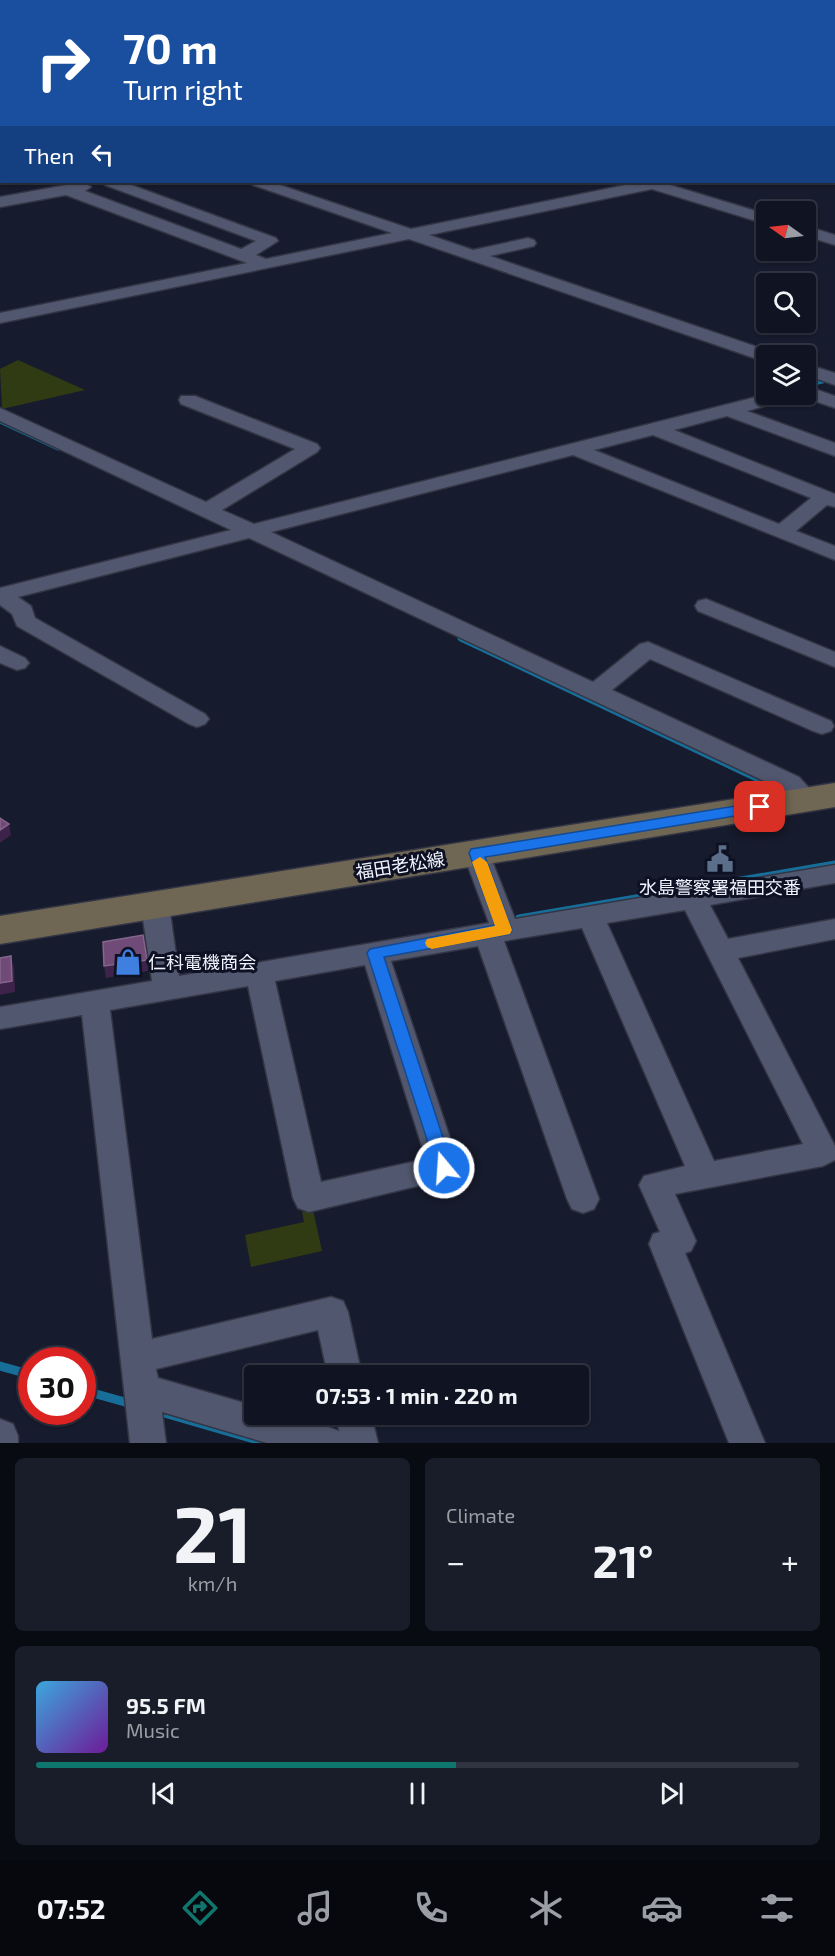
<!DOCTYPE html>
<html lang="en">
<head>
<meta charset="utf-8">
<style>
	body { margin:0; font-family:"Exo 2","Noto Sans JP",sans-serif; background:#191d2a; color:#f1f3f6; height:100vh; display:flex; flex-direction:column; font-size:22px; white-space:nowrap }
	* { box-sizing:border-box; margin:0 }
	p { font-size:20px; color:#9c9ea5 }
	.icon { flex:none; width:33px; height:33px; fill:none; stroke:currentColor; stroke-width:2; stroke-linecap:round; stroke-linejoin:round }
	.map { position:relative; height:1443px; overflow:hidden }
	.sheet { display:flex; flex-direction:column; gap:15px; padding:15px; background:#090b13; flex:1 }
	.sheet>* { flex:none }
	.hud { position:absolute; left:0px; top:0px; width:836px; height:183px; box-shadow:0 2px 4px #0004,0 0 0 2px #303340; background:#1a4fa0; color:#fff; overflow:hidden }
	.needle { width:39px; rotate:284deg }
	.fabs { position:absolute; left:756px; top:201px; display:grid; gap:12px }
	.fabs a { display:grid; place-items:center; width:60px; height:60px; border-radius:6px; background:#101422; box-shadow:0 2px 4px #0004,0 0 0 2px #303340; font-size:30px }
	.speed { position:absolute; left:18px; top:1347px; display:flex; gap:12px; font-size:30px; font-weight:700; text-align:center }
	.speed>* { display:grid; place-content:center; width:78px; height:78px; border-radius:50%; background:#101422; box-shadow:0 2px 4px #0004,0 0 0 2px #303340; line-height:1 }
	.speed .limit { border:9px solid #d22; background:#fff; color:#111 }
	.pin { position:absolute; display:grid; place-items:center; width:51px; height:51px; color:#fff; margin:-26px; border-radius:12px; box-shadow:0 3px 9px #0006 }
	.me { position:absolute; width:66px; margin:-33px; rotate:342deg; stroke-linejoin:round; filter:drop-shadow(0 0 4px #0008) }
	.turn { display:flex; align-items:center; gap:21px; height:126px; padding:0 24px; font-size:27px }
	.turn .icon { width:78px; height:78px; stroke-width:2.5 }
	.turn b { display:block; font-size:42px; line-height:51px }
	.then { display:flex; align-items:center; height:57px; padding:0 24px; background:#0003; gap:12px; font-size:22px }
	.big { font-size:45px; font-weight:700; line-height:1.1 }
	.sheet .tile { flex:1; display:flex; flex-direction:column; justify-content:center; gap:9px; min-width:0; padding:0 21px; border-radius:9px; background:#191d2a }
	.sheet .dial { align-items:center; gap:0 }
	.dial b { font-size:78px; line-height:1 }
	.song { display:flex; align-items:center; gap:18px }
	.cover { width:72px; height:72px; border-radius:9px; background:linear-gradient(135deg,hsl(200 70% 55%),hsl(280 70% 35%)) }
	.played { height:6px; border-radius:3px; background:linear-gradient(90deg,#0f766e 55%,#303340 55%) }
	.keys { display:flex; justify-content:space-around; direction:ltr }
	.heat { display:flex; justify-content:space-between; align-items:center; font-size:33px; direction:ltr }
	.sheet .tiles { flex:1; display:grid; gap:15px; grid-template-columns:1fr 1fr }
	.tile:last-child { grid-column:span 2 }
	.trip { position:absolute; left:244px; top:1365px; width:345px; height:60px; border-radius:6px; background:#101422; box-shadow:0 2px 4px #0004,0 0 0 2px #303340; font-weight:700; line-height:60px; text-align:center }
	.dock { display:flex; height:96px; justify-content:space-around; align-items:center; background:#06080e; color:#9c9ea5 }
	.dock .icon { width:42px; height:42px }
	.dock .selected { color:#0f766e }
	.dock b { font-size:27px; color:#f1f3f6 }
	.map>svg:first-child { display:block }
	.green { fill:#303b13 }
	.lines { fill:none; stroke-linecap:round; stroke-linejoin:round }
	.stream-far3 { stroke:#176e98; stroke-width:4 }
	.stream-far2 { stroke:#176e98; stroke-width:5 }
	.stream-far1 { stroke:#176e98; stroke-width:7 }
	.stream { stroke:#176e98; stroke-width:9 }
	.street-casing { stroke:#333544; stroke-width:3 }
	.secondary-casing { stroke:#333544; stroke-width:3 }
	.street { fill:#51576e; fill-rule:evenodd }
	.secondary { fill:#6f6653; fill-rule:evenodd }
	.shaded-wall { fill:#3d2349 }
	.building { fill:#714b77; stroke:#85658c; stroke-width:1.5 }
	.route { fill:#1a73e8; stroke:#114b97; stroke-width:1.5 }
	.slow { fill:#f59e0b }
	.labels { text-anchor:middle; dominant-baseline:central; stroke-width:6; stroke-linejoin:round; paint-order:stroke }
	.street-label { font-size:18px; fill:#f1f4ff; stroke:#0d1123 }
	.poi-label { font-size:18px; fill:#f1f4ff; stroke:#0d1123 }
</style>
</head>
<body>
<div class="map">
<svg width="835" height="1443" viewBox="0 0 835 1443">
	<rect width="100%" height="100%" fill="#161b2d"/>
	<!-- green -->
	<g class="green">
		<path d="M 18,360 L 85,390 L 2,409 L 0,369 Z"/>
		<path d="M 313,1210 L 322,1251 L 251,1267 L 245,1235 L 304,1222 L 302,1212 Z"/>
	</g>
	<g class="lines">
		<!-- stream-far3 -->
		<g class="stream-far3">
			<path d="M 636,2 L 646,0"/>
			<path d="M 664,185 L 682,182"/>
		</g>
		<!-- stream-far2 -->
		<g class="stream-far2">
			<path d="M 806,385 L 835,378"/>
			<path d="M 0,421 L 58,448"/>
		</g>
		<!-- stream-far1 -->
		<g class="stream-far1">
			<path d="M 461,638 L 769,784"/>
			<path d="M 519,918 L 835,864"/>
		</g>
		<!-- stream -->
		<g class="stream">
			<path d="M 0,1366 L 32,1375"/>
			<path d="M 82,1390 L 132,1404"/>
			<path d="M 154,1410 L 268,1443"/>
		</g>
		<defs>
			<g id="street">
				<path d="M 38,0 L 54,0 L 55,2 L 39,2 Z"/>
				<path d="M 178,0 L 199,0 L 177,2 Z"/>
				<path d="M 338,0 L 355,0 L 356,2 L 339,2 Z"/>
				<path d="M 550,0 L 567,0 L 568,2 L 551,2 Z"/>
				<path d="M 619,0 L 639,0 L 618,2 Z"/>
				<path d="M 656,0 L 673,0 L 674,2 L 657,2 Z"/>
				<path d="M 719,0 L 737,0 L 738,2 L 720,2 Z"/>
				<path d="M 806,0 L 824,0 L 825,2 L 807,2 Z"/>
				<rect x="0" y="24" width="2" height="8"/>
				<rect x="834" y="38" width="1" height="8"/>
				<rect x="834" y="73" width="1" height="8"/>
				<rect x="0" y="90" width="2" height="8"/>
				<rect x="834" y="128" width="1" height="8"/>
				<path d="M 83,182 L 91,187 L 85,191 L 241,249 L 256,241 L 105,185 L 102,182 L 123,182 L 276,238 L 278,241 L 256,255 L 266,259 L 392,233 L 253,185 L 251,182 L 271,182 L 411,229 L 640,182 L 672,182 L 670,185 L 766,214 L 766,224 L 652,189 L 429,235 L 473,250 L 528,238 L 534,240 L 536,243 L 534,246 L 490,256 L 772,352 L 775,356 L 766,356 L 766,361 L 760,360 L 409,239 L 0,323 L 0,313 L 247,263 L 66,195 L 0,207 L 0,197 Z"/>
				<path d="M 806,226 L 835,235 L 835,245 L 806,236 Z"/>
				<path d="M 806,364 L 835,373 L 835,385 L 806,375 Z"/>
				<path d="M 806,386 L 835,396 L 835,408 L 800,396 L 747,411 L 835,443 L 835,456 L 727,416 L 674,430 L 835,494 L 835,507 L 827,505 L 796,531 L 835,546 L 835,560 L 573,455 L 271,532 L 593,682 L 640,644 L 648,642 L 831,721 L 834,726 L 831,731 L 822,734 L 813,731 L 650,659 L 612,690 L 799,777 L 820,800 L 816,806 C 799,811 792,800 781,789 L 249,538 L 18,597 L 31,606 L 35,618 L 205,714 L 209,719 L 205,724 L 197,727 L 189,724 L 17,626 L 12,614 L 0,605 L 0,588 L 231,530 L 0,421 L 0,408 L 206,502 L 295,449 L 181,404 L 179,400 L 181,396 L 195,396 L 317,444 L 320,448 L 317,452 L 222,510 L 254,524 L 768,394 L 806,394 ZM 653,435 L 811,498 L 779,524 L 594,450 Z"/>
				<path d="M 706,599 L 835,652 L 835,667 L 698,611 L 695,606 L 698,601 Z"/>
				<path d="M 0,646 L 25,658 L 29,663 L 25,668 L 17,670 L 0,663 Z"/>
				<path d="M 476,844 L 485,847 L 489,853 L 515,919 L 835,865 L 835,883 L 710,905 L 728,939 L 835,919 L 835,939 L 738,958 L 835,1146 L 835,1160 L 823,1166 L 675,1194 L 696,1241 L 691,1251 L 685,1253 L 765,1443 L 729,1443 L 649,1244 L 653,1234 L 660,1232 L 639,1185 L 644,1176 L 685,1166 L 582,928 L 504,941 L 599,1199 L 594,1209 L 583,1213 L 572,1209 L 567,1199 L 478,946 L 391,961 L 460,1168 L 455,1177 L 309,1212 L 298,1208 L 293,1198 L 248,986 L 110,1010 L 152,1339 L 331,1297 L 343,1301 L 348,1312 L 362,1376 L 328,1376 L 318,1330 L 156,1369 L 158,1378 L 255,1406 L 255,1414 C 285,1414 311,1420 339,1431 L 340,1434 L 335,1414 L 371,1414 L 378,1443 L 267,1443 L 162,1412 L 166,1443 L 130,1443 L 82,1015 L 0,1029 L 0,1007 L 152,981 L 141,905 L 145,898 L 155,895 L 165,898 L 169,905 L 179,976 L 489,923 L 463,853 L 467,847 ZM 685,910 L 803,1144 L 714,1161 L 607,923 ZM 365,965 L 426,1159 L 321,1182 L 275,981 Z"/>
				<path d="M 0,1419 L 13,1424 L 18,1436 L 18,1443 L 0,1443 Z"/>
			</g>
			<path id="secondary" d="M 835,783 L 835,807 L 0,944 L 0,916 Z"/>
		</defs>
		<!-- street casing -->
		<use href="#street" class="street-casing"/>
		<!-- secondary casing -->
		<use href="#secondary" class="secondary-casing"/>
		<!-- street -->
		<use href="#street" class="street"/>
		<!-- secondary -->
		<use href="#secondary" class="secondary"/>
	</g>
	<!-- shaded-wall -->
	<g class="shaded-wall">
		<path d="M 9,824 L 11,835 L 0,843 L 0,830 Z"/>
		<path d="M 11,956 L 14,968 L 15,992 L 0,995 L 0,983 Z"/>
		<path d="M 147,960 L 148,971 L 106,978 L 104,966 Z"/>
	</g>
	<!-- building -->
	<g class="building">
		<path d="M 0,818 L 9,824 L 0,830 Z"/>
		<path d="M 143,935 L 147,960 L 104,966 L 103,942 Z"/>
		<path d="M 11,956 L 12,981 L 0,983 L 0,958 Z"/>
	</g>
	<!-- route -->
	<path class="route" d="M 760,802 L 767,807 L 765,811 L 485,857 L 512,930 L 510,934 L 384,957 L 453,1168 L 450,1174 L 444,1176 L 438,1174 L 367,953 L 370,949 L 495,925 L 469,853 L 471,849 Z"/>
	<!-- slow -->
	<path class="slow" d="M 480,857 L 487,862 L 512,930 L 510,934 L 432,949 L 427,947 L 425,943 L 427,939 L 495,926 L 472,862 Z"/>
	<!-- icons -->
	<defs>
		<symbol id="civic-bare" viewBox="-9 -9 18 18"><path d="M-.6-6.5H3V-4.5H.6V-3L4-1V1h2V6H-6V1h2V-1L-.6-3ZM-1.2 2.5V6h2.4V2.5Z" fill="#5c6f8a" stroke="#0d1123" stroke-width="2.5" paint-order="stroke"/></symbol>
		<symbol id="shop-bare" viewBox="-9 -9 18 18"><path d="M-5-2.5h2.3a2.7 3.5 0 0 1 5.4 0H5L5.5 6h-11ZM-1.5-2.5h3a1.5 2.3 0 0 0-3 0Z" fill="#3f7fe0" stroke="#0d1123" stroke-width="2.5" paint-order="stroke"/></symbol>
	</defs>
	<g fill-rule="evenodd">
		<use href="#civic-bare" x="701" y="840" width="38" height="38"/>
		<use href="#shop-bare" x="109" y="943" width="38" height="38"/>
	</g>
	<g class="labels">
		<!-- street labels -->
		<g class="street-label">
			<text transform="translate(400 865) rotate(-9)">福田老松線</text>
		</g>
		<!-- poi labels -->
		<g class="poi-label">
			<text x="720" y="887">水島警察署福田交番</text>
			<text x="148" y="962" text-anchor="start">仁科電機商会</text>
		</g>
	</g>
</svg>
<div class="fabs">
<a><svg class="needle" viewBox="-14 -14 28 28"><path d="M0-13l5 13h-10z" fill="#e53935"/><path d="M0 13l5-13h-10z" fill="#9c9ea5"/></svg></a>
<a><svg class="icon" aria-label="search" viewBox="0 0 24 24"><circle cx="10" cy="10" r="6"/><path d="M15 15l6 6"/></svg></a>
<a><svg class="icon" aria-label="layers" viewBox="0 0 24 24"><path d="M12 4l9 5-9 5-9-5zM3 14l9 5 9-5"/></svg></a>
</div>
<div class="speed"><div class="limit">30</div></div>
<div class="pin" style="left:760px;top:807px;background:#d93025"><svg class="icon" aria-label="arrive" viewBox="0 0 24 24"><path d="M6 21V4h12l-3 4 3 4H6"/></svg></div>
<svg class="me" style="left:444px;top:1168px" viewBox="-20 -20 40 40"><circle r="17" fill="#1a73e8" stroke="#fff" stroke-width="3"/><path d="M0-11L8 9 0 5-8 9z" fill="#fff"/></svg>
<div class="trip">07:53 · 1 min · 220 m</div>
<div class="hud">
<div class="turn"><svg class="icon" aria-label="right" viewBox="0 0 24 24"><path d="M7 20v-9h11M14 6l5 5-5 5"/></svg><div><b>70 m</b>Turn right</div></div>
<div class="then">Then<svg class="icon" aria-label="left" viewBox="0 0 24 24"><path d="M17 20v-9H6M10 6l-5 5 5 5"/></svg></div>
</div>
</div>
<section class="sheet">
<div class="tiles">
<div class="tile dial"><b>21</b><p>km/h</p></div>
<div class="tile"><p>Climate</p>
<div class="heat"><a>−</a><b class="big">21°</b><a>+</a></div>
</div>
<div class="tile">
<div class="song"><i class="cover"></i><div><b>95.5 FM</b><p>Music</p></div></div>
<div class="played"></div>
<div class="keys"><svg class="icon" aria-label="previous" viewBox="0 0 24 24"><path d="M18 5L8 12l10 7zM5 5v14"/></svg><svg class="icon" aria-label="pause" viewBox="0 0 24 24"><path d="M8 5v14M16 5v14"/></svg><svg class="icon" aria-label="next" viewBox="0 0 24 24"><path d="M6 5l10 7-10 7zM19 5v14"/></svg></div>
</div>
</div>
</section>
<nav class="dock">
<b>07:52</b>
<svg class="icon selected" aria-label="directions" viewBox="0 0 24 24"><path d="M12 3l9 9-9 9-9-9zM9 14v-3h6M13 9l2 2-2 2"/></svg>
<svg class="icon" aria-label="music" viewBox="0 0 24 24"><path d="M9 18V5l10-2v13"/><circle cx="6" cy="18" r="3"/><circle cx="16" cy="16" r="3"/></svg>
<svg class="icon" aria-label="phone" viewBox="0 0 24 24"><path d="M5 4h4l2 5-3 2q2 4 5 5l2-3 5 2v4C11 20 4 13 5 4z"/></svg>
<svg class="icon" aria-label="climate" viewBox="0 0 24 24"><path d="M12 3v18M4 7l16 10M4 17L20 7"/></svg>
<svg class="icon" aria-label="car" viewBox="0 0 24 24"><path d="M5 17H2v-5l4-1 3-4h7l3 4 3 1v5h-3M9 17h6M6 11h13"/><circle cx="7" cy="17" r="2"/><circle cx="17" cy="17" r="2"/></svg>
<svg class="icon" aria-label="filters" viewBox="0 0 24 24"><path d="M4 7h16M4 17h16"/><circle cx="9" cy="7" r="2"/><circle cx="15" cy="17" r="2"/></svg>
</nav>
</body>
</html>
